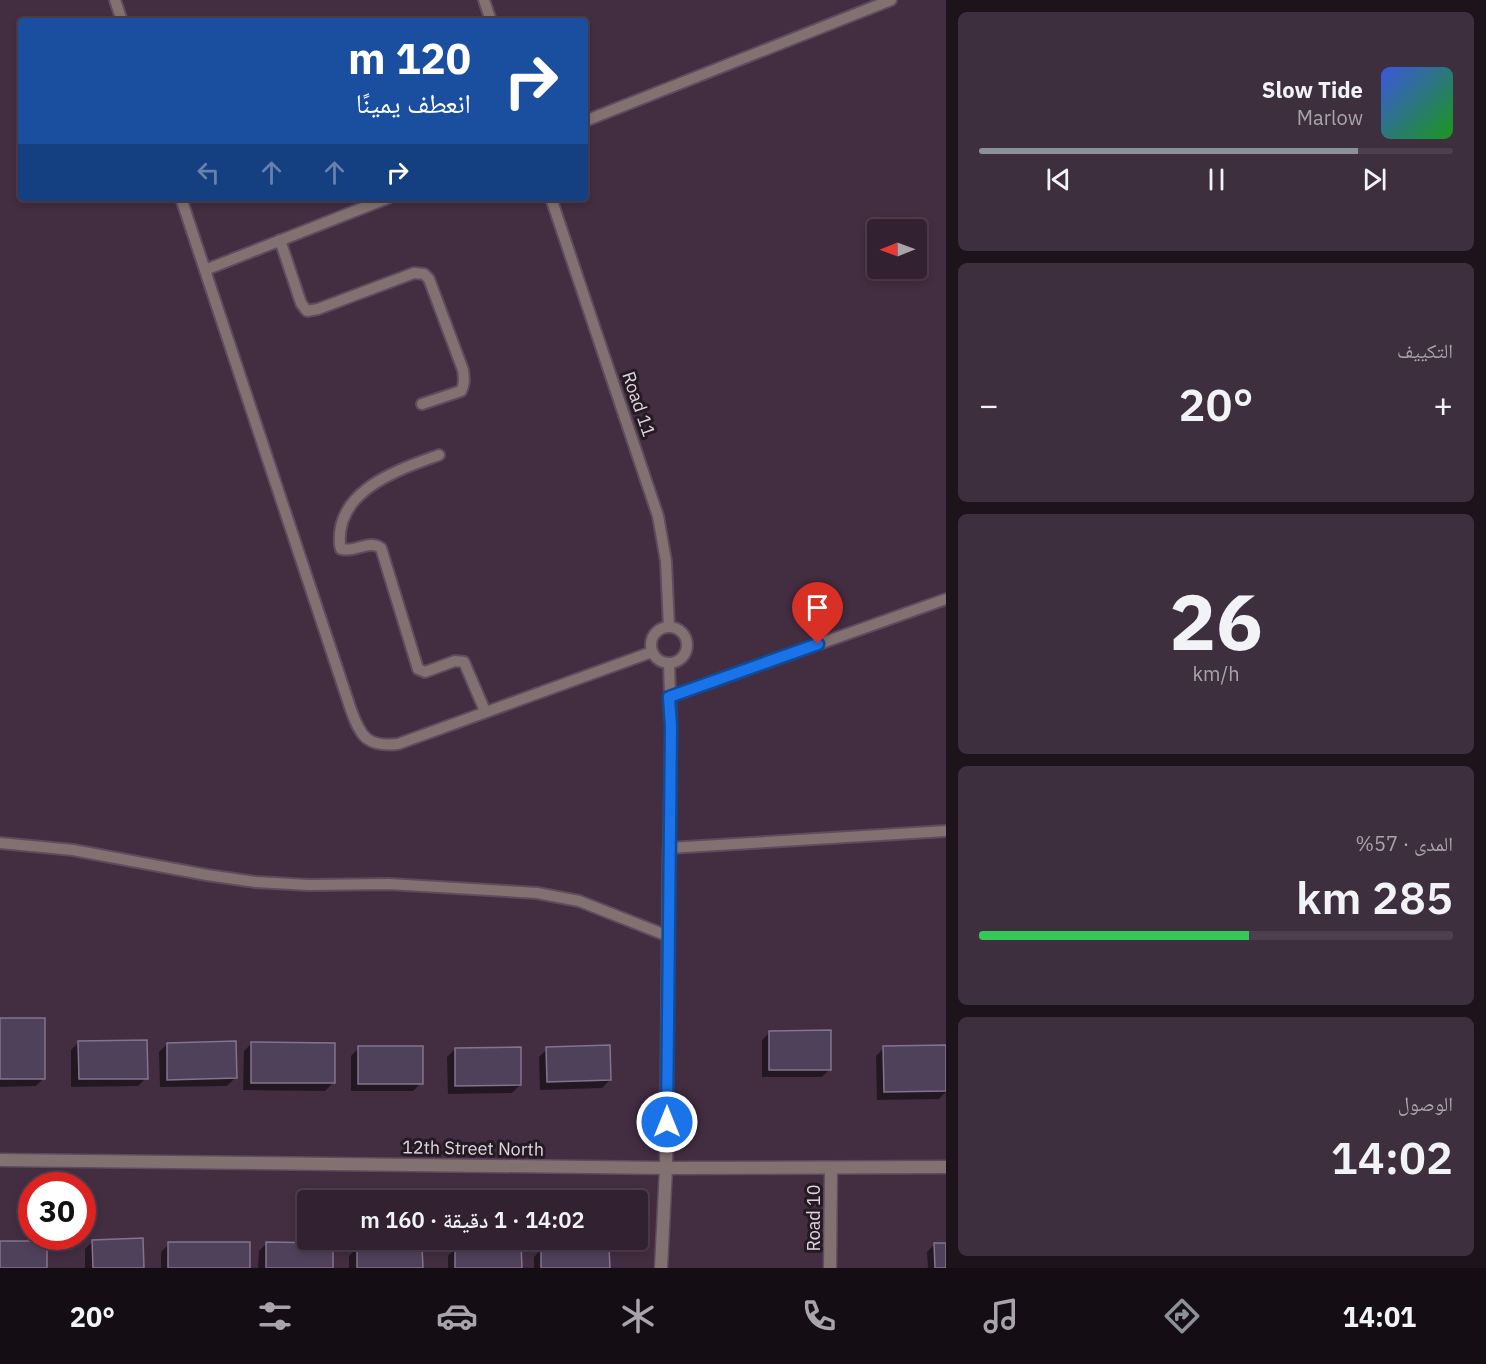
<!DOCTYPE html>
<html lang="ar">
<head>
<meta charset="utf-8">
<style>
	body { margin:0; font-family:"IBM Plex Sans","Noto Naskh Arabic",sans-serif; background:#3d2f3d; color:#f1f3f6; direction:rtl; height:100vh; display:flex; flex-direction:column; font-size:22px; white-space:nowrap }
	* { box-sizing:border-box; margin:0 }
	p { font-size:20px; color:#a8a4ab }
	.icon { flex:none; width:33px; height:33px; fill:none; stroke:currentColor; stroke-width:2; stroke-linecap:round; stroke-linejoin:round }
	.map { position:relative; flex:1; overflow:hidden; direction:ltr }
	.side { display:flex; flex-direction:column; gap:12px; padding:12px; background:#1c131b; width:540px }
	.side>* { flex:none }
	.guide { position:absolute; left:18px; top:18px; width:570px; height:183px; border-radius:6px; box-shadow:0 3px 9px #0003,0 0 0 2px #4d3f4d; direction:rtl; background:#1a4fa0; color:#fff; overflow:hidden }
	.needle { width:39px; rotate:269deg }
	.buttons { position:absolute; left:867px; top:219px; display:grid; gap:12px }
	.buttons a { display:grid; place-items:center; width:60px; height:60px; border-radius:6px; background:#322231; box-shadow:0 3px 9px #0003,0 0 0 2px #4d3f4d; font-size:30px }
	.speed { position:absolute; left:18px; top:1172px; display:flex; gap:12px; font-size:30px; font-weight:700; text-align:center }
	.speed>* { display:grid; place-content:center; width:78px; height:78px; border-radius:50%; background:#322231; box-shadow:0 3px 9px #0003,0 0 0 2px #4d3f4d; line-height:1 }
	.speed .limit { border:9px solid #d22; background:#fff; color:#111 }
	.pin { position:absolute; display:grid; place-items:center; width:51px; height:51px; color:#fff; margin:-62px -26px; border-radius:50% 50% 50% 0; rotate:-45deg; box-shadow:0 0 6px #0007 }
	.pin .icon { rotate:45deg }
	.me { position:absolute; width:66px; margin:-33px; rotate:0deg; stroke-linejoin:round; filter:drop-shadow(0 0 4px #0008) }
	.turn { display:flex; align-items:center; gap:21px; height:126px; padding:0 18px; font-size:27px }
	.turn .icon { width:78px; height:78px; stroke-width:2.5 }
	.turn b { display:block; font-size:42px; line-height:51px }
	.lanes { display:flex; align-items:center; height:57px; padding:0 18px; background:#0003; justify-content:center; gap:30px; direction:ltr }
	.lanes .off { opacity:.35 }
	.big { font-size:45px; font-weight:600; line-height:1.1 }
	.side .card { flex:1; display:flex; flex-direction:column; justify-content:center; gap:9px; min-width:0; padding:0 21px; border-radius:9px; background:#3d2f3d }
	.side .dial { align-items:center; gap:0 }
	.dial b { font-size:78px; line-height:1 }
	.song { display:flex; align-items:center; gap:18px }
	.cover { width:72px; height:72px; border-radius:9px; background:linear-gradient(135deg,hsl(230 70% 55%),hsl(120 70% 35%)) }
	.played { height:6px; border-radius:3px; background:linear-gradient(90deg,#8c9099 80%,#4d3f4d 80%) }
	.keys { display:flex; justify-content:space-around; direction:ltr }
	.heat { display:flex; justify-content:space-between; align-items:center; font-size:33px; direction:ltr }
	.charge { height:9px; border-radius:4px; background:linear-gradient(90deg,#34c759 57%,#4d3f4d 0) }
	.trip { position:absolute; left:297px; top:1190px; width:351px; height:60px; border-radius:6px; background:#322231; box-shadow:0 3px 9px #0003,0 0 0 2px #4d3f4d; font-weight:600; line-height:60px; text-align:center; direction:rtl }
	.tab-bar { display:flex; height:96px; justify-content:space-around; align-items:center; background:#140e14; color:#a8a4ab }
	.tab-bar .icon { width:42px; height:42px }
	.tab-bar .selected { color:#8c9099 }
	.tab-bar b { font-size:27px; color:#f1f3f6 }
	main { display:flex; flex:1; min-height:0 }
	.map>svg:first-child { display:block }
	.shadow { fill:#0007 }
	.building { fill:#50415a; stroke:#83738e; stroke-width:1.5 }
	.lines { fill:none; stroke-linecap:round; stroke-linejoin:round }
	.lane-casing { stroke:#5f4b5d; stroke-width:14 }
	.street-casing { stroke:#5f4b5d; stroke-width:15 }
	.lane { stroke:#817171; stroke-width:10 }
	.street { stroke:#817171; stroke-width:12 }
	.route-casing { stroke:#114b97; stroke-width:15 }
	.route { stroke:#1a73e8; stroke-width:10 }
	.labels { text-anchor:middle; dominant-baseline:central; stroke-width:6; stroke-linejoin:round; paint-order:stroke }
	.street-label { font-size:18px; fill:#e0d3df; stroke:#231a22 }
</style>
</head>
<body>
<main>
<section class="side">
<div class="card">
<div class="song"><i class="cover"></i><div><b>Slow Tide</b><p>Marlow</p></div></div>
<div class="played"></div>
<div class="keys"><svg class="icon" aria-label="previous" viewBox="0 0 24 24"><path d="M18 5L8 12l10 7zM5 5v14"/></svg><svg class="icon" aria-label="pause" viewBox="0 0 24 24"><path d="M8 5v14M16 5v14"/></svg><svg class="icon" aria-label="next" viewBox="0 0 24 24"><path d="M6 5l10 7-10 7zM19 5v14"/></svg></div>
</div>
<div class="card"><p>التكييف</p>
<div class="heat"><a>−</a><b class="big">20°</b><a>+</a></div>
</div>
<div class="card dial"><b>26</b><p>km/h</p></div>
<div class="card"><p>المدى · 57%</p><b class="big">285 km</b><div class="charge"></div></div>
<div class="card"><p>الوصول</p><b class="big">14:02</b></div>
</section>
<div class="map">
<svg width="946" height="1268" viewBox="0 0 946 1268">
	<rect width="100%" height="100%" fill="#432d41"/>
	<!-- shadow -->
	<g class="shadow">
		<path d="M 0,1020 L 44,1078 L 36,1086 L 0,1087 Z"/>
		<path d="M 770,1032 L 830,1069 L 822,1077 L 762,1077 L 762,1040 Z"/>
		<path d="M 79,1042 L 146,1078 L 138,1086 L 71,1087 L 71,1050 Z"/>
		<path d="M 252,1043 L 333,1083 L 325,1091 L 243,1090 L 244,1051 Z"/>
		<path d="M 167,1044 L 235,1078 L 227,1086 L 160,1087 L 159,1052 Z"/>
		<path d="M 946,1046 L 946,1092 L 939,1099 L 877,1100 L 876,1056 L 884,1048 Z"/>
		<path d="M 359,1048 L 421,1083 L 413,1091 L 351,1091 L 351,1056 Z"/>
		<path d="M 455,1049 L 520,1085 L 512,1093 L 448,1094 L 447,1057 Z"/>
		<path d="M 547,1049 L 610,1080 L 602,1088 L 540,1090 L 539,1057 Z"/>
		<path d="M 93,1241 L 143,1268 L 85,1268 L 85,1249 Z"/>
		<path d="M 267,1243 L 331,1268 L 258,1268 L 259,1251 Z"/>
		<path d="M 169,1244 L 248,1268 L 161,1268 L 161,1252 Z"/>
		<path d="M 935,1244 L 946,1244 L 946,1268 L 928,1268 L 927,1252 Z"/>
		<path d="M 357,1248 L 421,1268 L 349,1268 L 349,1256 Z"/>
		<path d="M 456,1248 L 520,1268 L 448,1268 L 448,1256 Z"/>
		<path d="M 542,1249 L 608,1268 L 534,1268 L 534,1257 Z"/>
	</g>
	<!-- building -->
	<g class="building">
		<rect x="0" y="1018" width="45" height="61"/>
		<path d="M 831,1030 L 831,1070 L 769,1070 L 769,1031 Z"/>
		<path d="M 147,1040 L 148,1079 L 79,1079 L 78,1041 Z"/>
		<path d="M 236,1041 L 237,1078 L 167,1080 L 167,1043 Z"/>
		<path d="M 251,1042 L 335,1043 L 335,1083 L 251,1083 Z"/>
		<path d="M 610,1045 L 611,1080 L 547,1082 L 546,1047 Z"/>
		<path d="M 946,1045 L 946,1091 L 884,1092 L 883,1046 Z"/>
		<rect x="358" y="1046" width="65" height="38"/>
		<path d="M 521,1047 L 521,1085 L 455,1086 L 455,1048 Z"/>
		<path d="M 143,1238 L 144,1268 L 93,1268 L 92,1240 Z"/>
		<rect x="0" y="1241" width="47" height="27"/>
		<rect x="168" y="1242" width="82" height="26"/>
		<path d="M 266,1242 L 333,1243 L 333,1268 L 266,1268 Z"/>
		<path d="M 934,1243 L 946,1243 L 946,1268 L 935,1268 Z"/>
		<path d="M 521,1245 L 522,1268 L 455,1268 L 455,1246 Z"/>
		<path d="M 357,1246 L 422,1246 L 423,1268 L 357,1268 Z"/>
		<path d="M 609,1247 L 610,1268 L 541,1268 L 541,1248 Z"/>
	</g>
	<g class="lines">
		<defs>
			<g id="lane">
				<path d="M 115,0 L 122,21"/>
				<path d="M 484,0 L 491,21"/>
				<path d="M 585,121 L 891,0"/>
				<path d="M 181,198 L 351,710 C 361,738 368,747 398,744 L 652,652"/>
				<path d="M 551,198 L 658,516 L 666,561 L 669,627"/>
				<path d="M 280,240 L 301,303 L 307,311 L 318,309 L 414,273 L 424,274 L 429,279 L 463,370 C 464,378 465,384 461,391 L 422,404"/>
				<path d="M 205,270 L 388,198"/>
				<path d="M 439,455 C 398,470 335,490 340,545 L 341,549 C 355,553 369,539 381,548 L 418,669 L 425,672 L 455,661 L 464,662 L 485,711"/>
				<circle cx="669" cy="645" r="18"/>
				<path d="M 669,663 L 671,727 L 669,848 L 946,831"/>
				<path d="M 669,697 L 946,599"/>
				<path d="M 0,843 L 73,850 L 207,875 L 256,882 L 309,885 L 389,884 L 537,893 L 579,901 L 668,936"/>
			</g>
			<g id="street">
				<path d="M 0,1160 L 666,1168 L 946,1167"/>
				<path d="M 661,1268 L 666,1168 L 669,848"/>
				<path d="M 830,1268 L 831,1168"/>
			</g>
		</defs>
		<!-- lane casing -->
		<use href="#lane" class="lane-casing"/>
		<!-- street casing -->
		<use href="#street" class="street-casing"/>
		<!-- lane -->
		<use href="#lane" class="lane"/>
		<!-- street -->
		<use href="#street" class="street"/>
	</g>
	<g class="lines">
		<defs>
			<path id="route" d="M 667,1122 L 671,727 L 669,697 L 818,644"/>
		</defs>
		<!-- route casing -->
		<use href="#route" class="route-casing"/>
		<!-- route -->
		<use href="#route" class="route"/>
	</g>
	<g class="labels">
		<!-- street labels -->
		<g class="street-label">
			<text transform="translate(639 404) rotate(71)">Road 11</text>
			<text transform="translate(473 1148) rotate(1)">12th Street North</text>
			<text transform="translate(813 1218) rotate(-90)">Road 10</text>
		</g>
	</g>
</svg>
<div class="buttons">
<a><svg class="needle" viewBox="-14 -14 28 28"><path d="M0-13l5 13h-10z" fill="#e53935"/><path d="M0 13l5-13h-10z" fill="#a8a4ab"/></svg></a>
</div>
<div class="speed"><div class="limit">30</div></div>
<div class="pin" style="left:818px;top:644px;background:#d93025"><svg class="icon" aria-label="arrive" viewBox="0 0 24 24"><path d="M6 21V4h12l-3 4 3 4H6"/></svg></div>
<svg class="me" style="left:667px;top:1122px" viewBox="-20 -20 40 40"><circle r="17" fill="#1a73e8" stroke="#fff" stroke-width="3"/><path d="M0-11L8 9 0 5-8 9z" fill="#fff"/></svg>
<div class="trip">14:02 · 1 دقيقة · 160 m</div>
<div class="guide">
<div class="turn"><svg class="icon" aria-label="right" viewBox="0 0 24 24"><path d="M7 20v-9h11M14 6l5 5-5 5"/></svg><div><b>120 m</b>انعطف يمينًا</div></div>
<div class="lanes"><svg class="icon off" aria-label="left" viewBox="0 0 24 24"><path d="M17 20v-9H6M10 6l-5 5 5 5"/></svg><svg class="icon off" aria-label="ahead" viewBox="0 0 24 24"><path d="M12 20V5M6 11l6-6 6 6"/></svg><svg class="icon off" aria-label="ahead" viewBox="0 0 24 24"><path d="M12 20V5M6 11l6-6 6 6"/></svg><svg class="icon" aria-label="right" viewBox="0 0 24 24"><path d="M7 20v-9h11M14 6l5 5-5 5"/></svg></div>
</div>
</div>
</main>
<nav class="tab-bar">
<b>14:01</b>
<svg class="icon selected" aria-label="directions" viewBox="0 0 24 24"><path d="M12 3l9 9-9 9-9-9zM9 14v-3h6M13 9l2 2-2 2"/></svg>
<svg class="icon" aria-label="music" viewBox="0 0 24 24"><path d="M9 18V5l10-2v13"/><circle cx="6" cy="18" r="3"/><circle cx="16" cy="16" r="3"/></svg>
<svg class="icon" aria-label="phone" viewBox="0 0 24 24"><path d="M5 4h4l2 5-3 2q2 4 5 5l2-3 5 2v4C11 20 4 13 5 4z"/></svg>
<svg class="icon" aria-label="climate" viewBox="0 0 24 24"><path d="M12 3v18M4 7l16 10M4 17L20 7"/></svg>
<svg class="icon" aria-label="car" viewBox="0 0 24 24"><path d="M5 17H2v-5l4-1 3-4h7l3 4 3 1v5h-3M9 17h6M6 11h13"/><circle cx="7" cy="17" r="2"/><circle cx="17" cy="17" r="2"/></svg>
<svg class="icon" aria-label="filters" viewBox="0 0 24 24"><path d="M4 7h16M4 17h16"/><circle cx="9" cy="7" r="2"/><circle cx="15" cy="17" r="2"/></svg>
<b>20°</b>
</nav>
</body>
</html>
